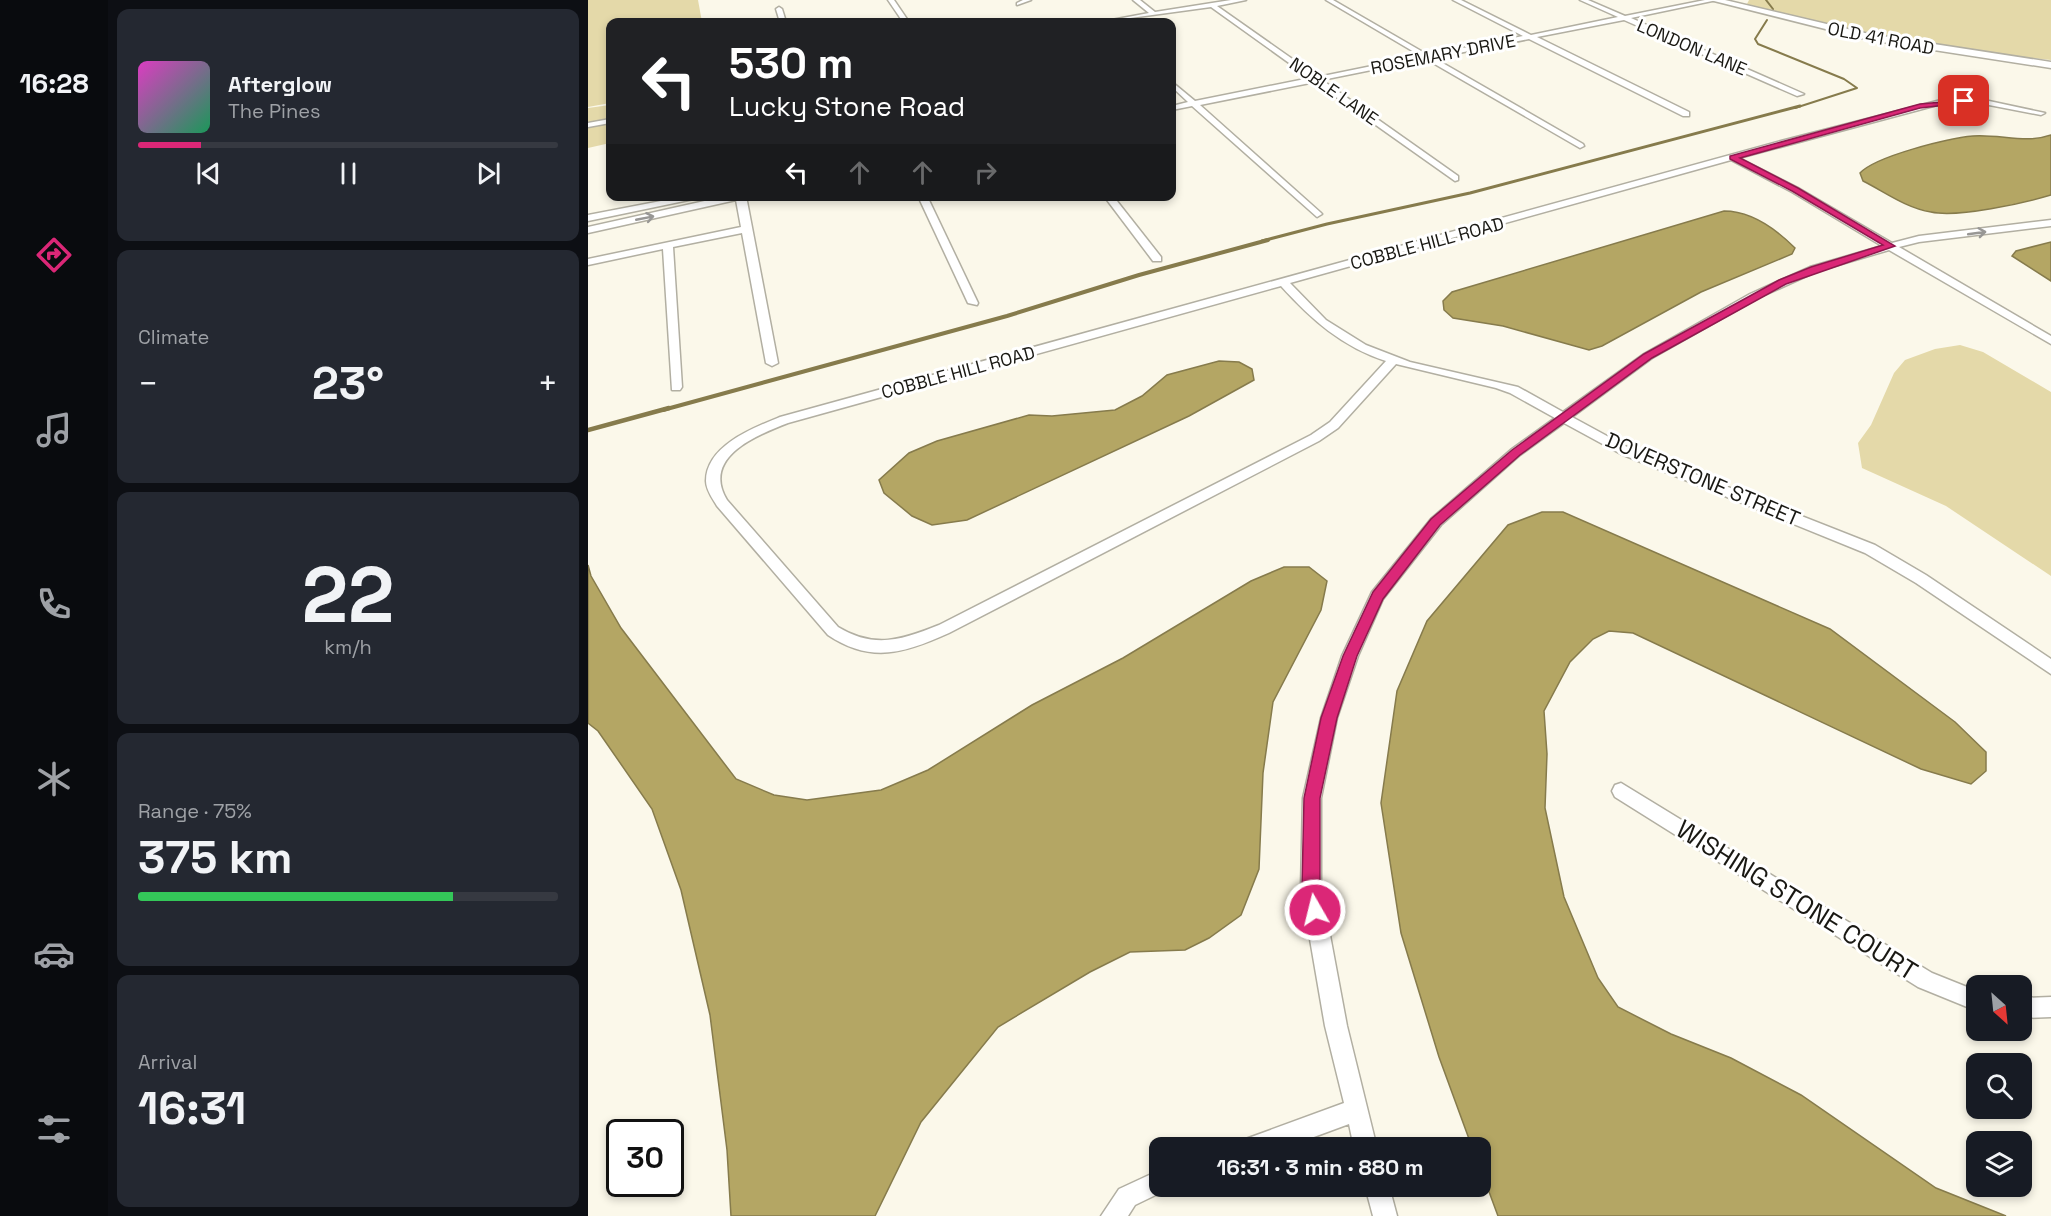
<!DOCTYPE html>
<html lang="en">
<head>
<meta charset="utf-8">
<style>
	body { margin:0; font-family:"Space Grotesk",sans-serif; background:#242831; color:#f1f3f6; height:100vh; display:flex; flex-direction:column; font-size:22px; white-space:nowrap }
	* { box-sizing:border-box; margin:0 }
	p { font-size:20px; color:#9ea1a6 }
	.icon { flex:none; width:33px; height:33px; fill:none; stroke:currentColor; stroke-width:2; stroke-linecap:round; stroke-linejoin:round }
	.map { position:relative; flex:1; overflow:hidden }
	.panel { display:flex; flex-direction:column; gap:9px; padding:9px; background:#0d0f14; width:480px }
	.panel>* { flex:none }
	.banner { position:absolute; left:18px; top:18px; width:570px; height:183px; border-radius:12px; box-shadow:0 3px 9px #0003; background:#202124; color:#fff; overflow:hidden }
	.needle { width:39px; rotate:153deg }
	.buttons { position:absolute; left:1378px; top:975px; display:grid; gap:12px }
	.buttons a { display:grid; place-items:center; width:66px; height:66px; border-radius:12px; background:#171b24; box-shadow:0 3px 9px #0003; font-size:30px }
	.speed { position:absolute; left:18px; top:1119px; display:flex; gap:12px; font-size:30px; font-weight:700; text-align:center }
	.speed>* { display:grid; place-content:center; width:78px; height:78px; border-radius:50%; background:#171b24; box-shadow:0 3px 9px #0003; line-height:1 }
	.speed .limit { border:3px solid #111; border-radius:9px; background:#fff; color:#111 }
	.pin { position:absolute; display:grid; place-items:center; width:51px; height:51px; color:#fff; margin:-26px; border-radius:12px; box-shadow:0 3px 9px #0006 }
	.me { position:absolute; width:66px; margin:-33px; rotate:352deg; stroke-linejoin:round; filter:drop-shadow(0 0 4px #0008) }
	.turn { display:flex; align-items:center; gap:21px; height:126px; padding:0 24px; font-size:27px }
	.turn .icon { width:78px; height:78px; stroke-width:2.5 }
	.turn b { display:block; font-size:42px; line-height:51px }
	.lanes { display:flex; align-items:center; height:57px; padding:0 24px; background:#0003; justify-content:center; gap:30px; direction:ltr }
	.lanes .off { opacity:.35 }
	.big { font-size:45px; font-weight:800; line-height:1.1 }
	.panel .widget { flex:1; display:flex; flex-direction:column; justify-content:center; gap:9px; min-width:0; padding:0 21px; border-radius:12px; background:#242831 }
	.panel .dial { align-items:center; gap:0 }
	.dial b { font-size:78px; line-height:1 }
	.song { display:flex; align-items:center; gap:18px }
	.cover { width:72px; height:72px; border-radius:9px; background:linear-gradient(135deg,hsl(310 70% 55%),hsl(150 70% 35%)) }
	.played { height:6px; border-radius:3px; background:linear-gradient(90deg,#db2777 15%,#363941 15%) }
	.keys { display:flex; justify-content:space-around; direction:ltr }
	.heat { display:flex; justify-content:space-between; align-items:center; font-size:33px; direction:ltr }
	.charge { height:9px; border-radius:4px; background:linear-gradient(90deg,#34c759 75%,#363941 0) }
	.trip { position:absolute; left:561px; top:1137px; width:342px; height:60px; border-radius:12px; background:#171b24; box-shadow:0 3px 9px #0003; font-weight:800; line-height:60px; text-align:center }
	main { display:flex; flex:1; min-height:0 }
	.dock { display:flex; flex-direction:column; width:108px; justify-content:space-around; align-items:center; background:#090b0e; color:#9ea1a6 }
	.dock .icon { width:42px; height:42px }
	.dock .active { color:#db2777 }
	.dock b { font-size:27px; color:#f1f3f6 }
	.map>svg:first-child { display:block }
	.green { fill:#e4d9a9 }
	.water { fill:#b4a664; stroke:#867b4c; stroke-width:1.5 }
	.lines { fill:none; stroke-linecap:round; stroke-linejoin:round }
	.stream-far3 { stroke:#867b4c; stroke-width:2 }
	.stream-far2 { stroke:#867b4c; stroke-width:3 }
	.stream-far1 { stroke:#867b4c; stroke-width:4 }
	.stream { stroke:#867b4c; stroke-width:4.5 }
	.street-casing { stroke:#b2afa2; stroke-width:3 }
	.secondary-casing { stroke:#b2afa2; stroke-width:3 }
	.street { fill:#fff; fill-rule:evenodd }
	.secondary { fill:#fff; fill-rule:evenodd }
	.oneway { stroke:#989795 }
	.route { fill:#db2777; stroke:#8e194d; stroke-width:1.5 }
	.labels { text-anchor:middle; dominant-baseline:central; stroke-width:6; stroke-linejoin:round; paint-order:stroke }
	.far-street-label { font-size:18px; fill:#191813; stroke:#fff }
	.street-label { font-size:21px; fill:#191813; stroke:#fff }
	.near-street-label { font-size:26px; fill:#191813; stroke:#fff }
</style>
</head>
<body>
<main>
<nav class="dock">
<b>16:28</b>
<svg class="icon active" aria-label="directions" viewBox="0 0 24 24"><path d="M12 3l9 9-9 9-9-9zM9 14v-3h6M13 9l2 2-2 2"/></svg>
<svg class="icon" aria-label="music" viewBox="0 0 24 24"><path d="M9 18V5l10-2v13"/><circle cx="6" cy="18" r="3"/><circle cx="16" cy="16" r="3"/></svg>
<svg class="icon" aria-label="phone" viewBox="0 0 24 24"><path d="M5 4h4l2 5-3 2q2 4 5 5l2-3 5 2v4C11 20 4 13 5 4z"/></svg>
<svg class="icon" aria-label="climate" viewBox="0 0 24 24"><path d="M12 3v18M4 7l16 10M4 17L20 7"/></svg>
<svg class="icon" aria-label="car" viewBox="0 0 24 24"><path d="M5 17H2v-5l4-1 3-4h7l3 4 3 1v5h-3M9 17h6M6 11h13"/><circle cx="7" cy="17" r="2"/><circle cx="17" cy="17" r="2"/></svg>
<svg class="icon" aria-label="filters" viewBox="0 0 24 24"><path d="M4 7h16M4 17h16"/><circle cx="9" cy="7" r="2"/><circle cx="15" cy="17" r="2"/></svg>
</nav>
<section class="panel">
<div class="widget">
<div class="song"><i class="cover"></i><div><b>Afterglow</b><p>The Pines</p></div></div>
<div class="played"></div>
<div class="keys"><svg class="icon" aria-label="previous" viewBox="0 0 24 24"><path d="M18 5L8 12l10 7zM5 5v14"/></svg><svg class="icon" aria-label="pause" viewBox="0 0 24 24"><path d="M8 5v14M16 5v14"/></svg><svg class="icon" aria-label="next" viewBox="0 0 24 24"><path d="M6 5l10 7-10 7zM19 5v14"/></svg></div>
</div>
<div class="widget"><p>Climate</p>
<div class="heat"><a>−</a><b class="big">23°</b><a>+</a></div>
</div>
<div class="widget dial"><b>22</b><p>km/h</p></div>
<div class="widget"><p>Range · 75%</p><b class="big">375 km</b><div class="charge"></div></div>
<div class="widget"><p>Arrival</p><b class="big">16:31</b></div>
</section>
<div class="map">
<svg width="1463" height="1216" viewBox="0 0 1463 1216">
	<rect width="100%" height="100%" fill="#fbf8ea"/>
	<!-- green -->
	<g class="green">
		<path d="M 0,0 L 110,0 L 114,22 L 22,22 L 22,103 L 0,107 Z"/>
		<path d="M 1161,0 L 1463,0 L 1463,60 C 1360,50 1258,30 1158,6 Z"/>
		<path d="M 22,105 L 22,143 L 0,148 L 0,108 Z"/>
		<path d="M 1372,345 L 1395,352 L 1463,392 L 1463,576 L 1358,506 L 1274,468 L 1270,443 L 1283,425 L 1306,373 L 1317,360 L 1347,349 Z"/>
	</g>
	<!-- water -->
	<g class="water">
		<path d="M 1463,135 L 1463,195 C 1436,203 1370,218 1343,212 C 1318,208 1297,192 1275,181 L 1272,173 C 1288,156 1361,138 1385,136 C 1412,134 1438,144 1463,135 Z"/>
		<path d="M 1136,211 C 1163,211 1188,229 1207,248 L 1204,254 L 1113,292 L 1014,346 L 1001,350 L 915,326 L 865,318 L 856,310 L 855,301 L 864,292 Z"/>
		<path d="M 1463,242 L 1463,281 L 1424,256 L 1428,251 Z"/>
		<path d="M 631,361 L 651,362 L 664,369 L 666,380 L 601,416 L 379,520 L 344,525 L 324,516 L 296,493 L 291,480 L 321,453 L 349,441 L 441,415 L 464,416 L 527,410 L 554,396 L 579,375 Z"/>
		<path d="M 954,512 L 975,512 L 1242,629 L 1367,722 L 1398,752 L 1398,771 L 1383,784 L 1333,769 L 1045,633 L 1021,631 L 1005,639 L 982,662 L 956,711 L 959,754 L 957,808 L 976,897 L 1010,978 L 1030,1007 L 1083,1034 L 1143,1058 L 1213,1095 L 1348,1188 L 1418,1216 L 910,1216 L 893,1170 L 892,1148 L 884,1147 L 851,1057 L 813,933 L 793,803 L 809,691 L 839,621 L 920,525 Z"/>
		<path d="M 0,565 L 3,576 L 33,628 L 148,779 L 186,795 L 219,800 L 293,790 L 340,770 L 444,705 L 535,658 L 663,581 L 696,567 L 721,567 L 739,581 L 733,610 L 685,702 L 675,773 L 671,869 L 653,915 L 621,938 L 597,950 L 542,952 L 502,972 L 410,1027 L 333,1122 L 287,1216 L 143,1216 L 139,1150 L 122,1015 L 93,890 L 64,809 L 10,731 L 0,723 Z"/>
	</g>
	<g class="lines">
		<!-- stream-far3 -->
		<g class="stream-far3">
			<path d="M 1178,0 L 1185,9"/>
			<path d="M 1179,20 L 1167,39 L 1170,44 L 1256,79 L 1269,88 L 1207,108"/>
		</g>
		<!-- stream-far2 -->
		<path class="stream-far2" d="M 674,241 L 739,224 L 882,193 L 1212,106"/>
		<!-- stream-far1 -->
		<path class="stream-far1" d="M 75,410 L 419,316 L 551,275 L 680,240"/>
		<!-- stream -->
		<path class="stream" d="M 0,430 L 81,408"/>
		<defs>
			<g id="street">
				<path d="M 300,0 L 306,0 L 321,22 L 315,22 Z"/>
				<path d="M 435,0 L 443,0 L 429,5 L 429,3 Z"/>
				<path d="M 545,0 L 552,0 L 567,12 L 643,0 L 658,0 L 629,6 L 730,77 L 833,56 L 738,0 L 745,0 L 840,55 L 935,36 L 865,0 L 873,0 L 943,35 L 1030,17 L 992,0 L 1000,0 L 1037,16 L 1117,0 L 1129,0 L 1043,18 L 1216,94 L 1209,96 L 1036,20 L 949,37 L 1101,112 L 1101,116 L 1095,116 L 941,39 L 846,58 L 995,144 L 996,146 L 992,148 L 838,59 L 734,80 L 870,176 L 870,180 L 867,181 L 727,82 L 612,105 L 732,212 L 734,214 L 729,217 L 604,106 L 584,110 L 584,106 L 600,102 L 584,87 L 584,82 L 607,101 L 722,78 L 623,7 L 513,22 L 561,13 Z"/>
				<path d="M 191,7 L 194,9 L 198,22 L 192,22 L 188,9 Z"/>
				<path d="M 1353,100 L 1401,101 L 1457,113 L 1453,115 L 1401,105 L 1353,104 L 1151,158 L 1210,188 L 1304,243 L 1331,236 L 1463,220 L 1463,226 L 1331,242 L 1311,247 L 1463,336 L 1463,344 L 1301,250 L 1230,271 L 1170,298 L 1064,358 L 984,417 L 1041,448 L 1287,545 L 1338,575 L 1463,659 L 1463,674 L 1328,583 L 1277,553 L 1033,454 L 976,423 L 932,455 L 853,525 L 795,599 L 770,656 L 749,718 L 733,798 L 733,887 L 759,1026 L 789,1148 L 766,1148 L 761,1124 L 696,1148 L 652,1148 L 655,1140 L 756,1103 L 737,1026 L 713,887 L 715,798 L 733,718 L 754,656 L 784,592 L 843,519 L 924,449 L 967,418 L 922,393 L 908,388 L 808,364 L 750,428 L 731,441 L 361,633 C 317,653 283,664 240,635 L 129,506 C 125,499 118,490 118,481 C 118,446 165,428 192,417 L 1193,141 ZM 1143,160 L 1204,192 L 1294,246 L 1222,267 L 1162,294 L 1056,354 L 975,412 L 930,387 L 822,362 L 778,345 L 738,320 L 702,283 ZM 693,286 C 723,319 754,347 798,361 L 742,422 L 723,435 L 351,625 C 314,640 286,649 250,627 L 139,500 C 113,457 169,435 200,423 Z"/>
				<path d="M 22,119 L 22,123 L 0,127 L 0,123 Z"/>
				<path d="M 99,196 L 120,196 L 0,221 L 0,215 Z"/>
				<path d="M 139,196 L 158,196 L 190,363 L 184,366 L 178,363 L 154,233 L 85,247 L 94,387 L 92,390 L 84,390 L 75,249 L 0,265 L 0,259 L 153,227 L 148,200 L 0,233 L 0,227 Z"/>
				<path d="M 330,196 L 339,196 L 390,303 L 389,305 L 380,303 Z"/>
				<path d="M 516,196 L 525,196 L 573,257 L 573,261 L 565,261 Z"/>
				<path d="M 1033,783 L 1344,973 L 1389,991 L 1389,1011 L 1330,987 L 1027,797 L 1024,791 L 1027,785 Z"/>
				<path d="M 1463,997 L 1463,1017 L 1434,1018 L 1434,998 Z"/>
				<path d="M 572,1170 L 572,1186 L 581,1186 L 580,1189 L 547,1205 L 540,1216 L 513,1216 L 531,1189 Z"/>
				<path d="M 777,1186 L 801,1186 L 809,1216 L 785,1216 Z"/>
			</g>
			<path id="secondary" d="M 1122,0 L 1137,0 L 1281,34 L 1463,62 L 1463,68 L 1281,40 Z"/>
		</defs>
		<!-- street casing -->
		<use href="#street" class="street-casing"/>
		<!-- secondary casing -->
		<use href="#secondary" class="secondary-casing"/>
		<!-- street -->
		<use href="#street" class="street"/>
		<!-- secondary -->
		<use href="#secondary" class="secondary"/>
	</g>
	<!-- one-way arrows -->
	<defs><path id="oneway-shaft" d="M-6 0H5M1.5-3L5.5 0L1.5 3" fill="none" stroke-width="1.6" stroke-linecap="round" stroke-linejoin="round" transform="scale(1.5)"/></defs>
	<g class="oneway">
		<use href="#oneway-shaft" transform="translate(57 218) rotate(-11)"/>
		<use href="#oneway-shaft" transform="translate(1389 233) rotate(-8)"/>
	</g>
	<!-- route -->
	<path class="route" d="M 1378,100 L 1376,103 L 1332,108 L 1152,158 L 1210,188 L 1307,246 L 1198,284 L 1064,358 L 932,455 L 852,525 L 795,599 L 769,656 L 749,718 L 732,798 L 732,887 L 736,910 L 733,916 L 727,919 L 721,916 L 714,887 L 716,798 L 733,718 L 755,656 L 785,592 L 843,519 L 924,450 L 1056,354 L 1191,280 L 1223,267 L 1295,245 L 1204,191 L 1142,159 L 1142,156 L 1332,104 Z"/>
	<g class="labels">
		<!-- far-street labels -->
		<g class="far-street-label">
			<text transform="translate(1293 38) rotate(11)">OLD 41 ROAD</text>
			<text transform="translate(1104 47) rotate(23)">LONDON LANE</text>
			<text transform="translate(855 54) rotate(-11)">ROSEMARY DRIVE</text>
			<text transform="translate(746 91) rotate(35)">NOBLE LANE</text>
			<text transform="translate(839 243) rotate(-15)">COBBLE HILL ROAD</text>
			<text transform="translate(370 372) rotate(-15)">COBBLE HILL ROAD</text>
		</g>
		<!-- street labels -->
		<g class="street-label">
			<text transform="translate(1115 479) rotate(23)">DOVERSTONE STREET</text>
		</g>
		<!-- near-street labels -->
		<g class="near-street-label">
			<text transform="translate(1209 900) rotate(32)">WISHING STONE COURT</text>
		</g>
	</g>
</svg>
<div class="buttons">
<a><svg class="needle" viewBox="-14 -14 28 28"><path d="M0-13l5 13h-10z" fill="#e53935"/><path d="M0 13l5-13h-10z" fill="#9ea1a6"/></svg></a>
<a><svg class="icon" aria-label="search" viewBox="0 0 24 24"><circle cx="10" cy="10" r="6"/><path d="M15 15l6 6"/></svg></a>
<a><svg class="icon" aria-label="layers" viewBox="0 0 24 24"><path d="M12 4l9 5-9 5-9-5zM3 14l9 5 9-5"/></svg></a>
</div>
<div class="speed"><div class="limit">30</div></div>
<div class="pin" style="left:1376px;top:101px;background:#d93025"><svg class="icon" aria-label="arrive" viewBox="0 0 24 24"><path d="M6 21V4h12l-3 4 3 4H6"/></svg></div>
<svg class="me" style="left:727px;top:910px" viewBox="-20 -20 40 40"><circle r="17" fill="#db2777" stroke="#fff" stroke-width="3"/><path d="M0-11L8 9 0 5-8 9z" fill="#fff"/></svg>
<div class="trip">16:31 · 3 min · 880 m</div>
<div class="banner">
<div class="turn"><svg class="icon" aria-label="left" viewBox="0 0 24 24"><path d="M17 20v-9H6M10 6l-5 5 5 5"/></svg><div><b>530 m</b>Lucky Stone Road</div></div>
<div class="lanes"><svg class="icon" aria-label="left" viewBox="0 0 24 24"><path d="M17 20v-9H6M10 6l-5 5 5 5"/></svg><svg class="icon off" aria-label="ahead" viewBox="0 0 24 24"><path d="M12 20V5M6 11l6-6 6 6"/></svg><svg class="icon off" aria-label="ahead" viewBox="0 0 24 24"><path d="M12 20V5M6 11l6-6 6 6"/></svg><svg class="icon off" aria-label="right" viewBox="0 0 24 24"><path d="M7 20v-9h11M14 6l5 5-5 5"/></svg></div>
</div>
</div>
</main>
</body>
</html>
